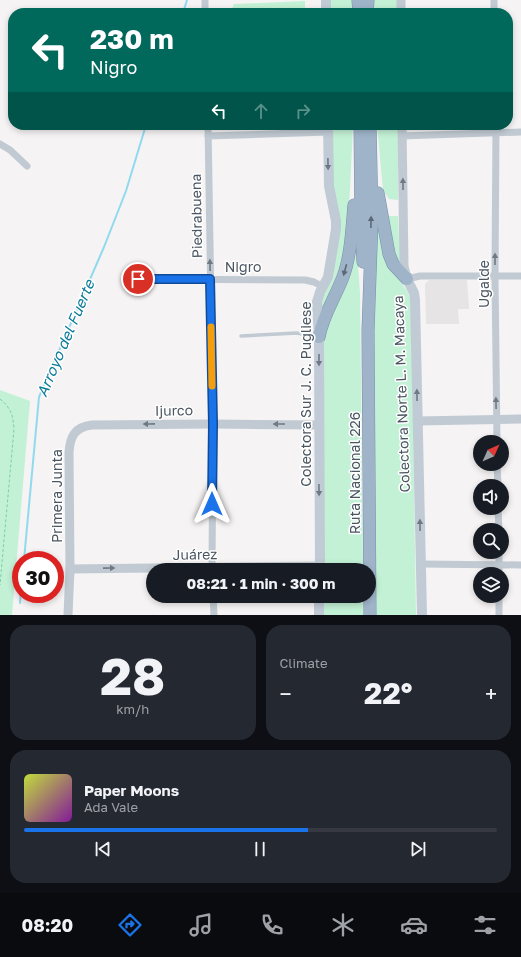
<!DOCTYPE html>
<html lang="en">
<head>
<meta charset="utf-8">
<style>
	body { margin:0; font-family:"Golos Text",sans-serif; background:#242831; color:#f1f3f6; height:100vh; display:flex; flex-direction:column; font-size:15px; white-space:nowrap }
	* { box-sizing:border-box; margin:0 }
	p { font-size:13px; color:#9ea1a6 }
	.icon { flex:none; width:22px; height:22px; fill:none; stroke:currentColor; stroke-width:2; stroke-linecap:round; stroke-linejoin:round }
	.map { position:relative; height:615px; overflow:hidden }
	.side { display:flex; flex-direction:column; gap:10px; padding:10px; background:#0d0f14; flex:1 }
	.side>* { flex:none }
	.banner { position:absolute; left:8px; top:8px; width:505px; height:122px; border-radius:16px; box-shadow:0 2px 6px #0003; background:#00695c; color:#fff; overflow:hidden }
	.needle { width:26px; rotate:45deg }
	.controls { position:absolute; left:473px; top:435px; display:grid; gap:8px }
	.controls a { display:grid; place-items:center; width:36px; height:36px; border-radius:50%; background:#171b24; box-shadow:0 2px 6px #0003; font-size:20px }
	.speed { position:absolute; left:12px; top:551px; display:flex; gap:8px; font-size:20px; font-weight:700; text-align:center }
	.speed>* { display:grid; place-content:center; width:52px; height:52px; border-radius:50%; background:#171b24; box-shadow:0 2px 6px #0003; line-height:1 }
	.speed .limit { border:6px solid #d22; background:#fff; color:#111 }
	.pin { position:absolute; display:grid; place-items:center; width:34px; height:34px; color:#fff; margin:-17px; border:2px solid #fff; border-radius:50%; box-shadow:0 1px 4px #0007 }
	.me { position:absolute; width:44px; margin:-22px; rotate:0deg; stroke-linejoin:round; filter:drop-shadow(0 0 3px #0008) }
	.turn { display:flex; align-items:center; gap:14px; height:84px; padding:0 16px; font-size:18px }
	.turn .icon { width:52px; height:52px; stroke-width:2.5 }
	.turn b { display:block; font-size:28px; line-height:34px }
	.lanes { display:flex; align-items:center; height:38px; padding:0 16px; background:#0003; justify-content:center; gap:20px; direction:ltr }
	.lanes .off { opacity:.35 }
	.big { font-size:30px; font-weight:700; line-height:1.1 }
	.side .widget { flex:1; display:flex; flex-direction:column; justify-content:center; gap:6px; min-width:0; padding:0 14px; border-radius:16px; background:#242831 }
	.side .dial { align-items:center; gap:0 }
	.dial b { font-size:52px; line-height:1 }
	.song { display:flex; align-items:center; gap:12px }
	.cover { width:48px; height:48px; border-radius:6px; background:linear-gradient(135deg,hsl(70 70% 55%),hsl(290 70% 35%)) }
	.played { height:4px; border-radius:2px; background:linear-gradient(90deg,#1a73e8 60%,#363941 60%) }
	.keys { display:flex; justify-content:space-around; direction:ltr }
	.heat { display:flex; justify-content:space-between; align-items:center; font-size:22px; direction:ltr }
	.side .tiles { flex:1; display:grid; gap:10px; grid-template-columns:1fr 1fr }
	.widget:last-child { grid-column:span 2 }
	.trip { position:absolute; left:146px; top:563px; width:230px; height:40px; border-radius:20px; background:#171b24; box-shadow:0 2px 6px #0003; font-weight:700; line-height:40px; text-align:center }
	.dock { display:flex; height:64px; justify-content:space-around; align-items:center; background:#090b0e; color:#9ea1a6 }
	.dock .icon { width:28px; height:28px }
	.dock .current { color:#1a73e8 }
	.dock b { font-size:18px; color:#f1f3f6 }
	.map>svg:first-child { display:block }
	.education { fill:#e6e4e5 }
	.green { fill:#c3f1d5 }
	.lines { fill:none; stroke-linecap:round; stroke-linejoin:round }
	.stream { stroke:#90daee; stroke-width:2 }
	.trunk-casing { stroke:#7690ad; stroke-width:13 }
	.path { stroke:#7ad0a6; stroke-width:1; stroke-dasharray:3 2; stroke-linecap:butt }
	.service { stroke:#c1cad2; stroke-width:3.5 }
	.minor { stroke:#c1cad2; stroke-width:7 }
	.tertiary { stroke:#c1cad2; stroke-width:9 }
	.secondary { stroke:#c1cbd6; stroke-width:10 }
	.trunk { stroke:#9fb4c9; stroke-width:12 }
	.oneway { fill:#6e7984 }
	.oneway2 { fill:#6e7983 }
	.oneway3 { fill:#5b6976 }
	.route-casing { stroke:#114b97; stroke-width:10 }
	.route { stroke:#1a73e8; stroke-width:7 }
	.slow { stroke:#f59e0b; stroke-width:7 }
	.labels { text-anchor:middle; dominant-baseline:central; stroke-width:3; stroke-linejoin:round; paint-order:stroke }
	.street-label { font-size:14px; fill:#4a5661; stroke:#fff }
	.water-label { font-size:15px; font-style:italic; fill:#0c7c9b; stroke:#fff }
</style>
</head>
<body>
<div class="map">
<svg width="521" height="615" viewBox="0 0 521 615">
	<rect width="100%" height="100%" fill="#f5f3f3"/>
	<!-- education -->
	<path class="education" d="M 429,280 L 467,280 L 469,309 L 458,309 L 459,324 L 426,324 L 425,284 Z"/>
	<!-- green -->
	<g class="green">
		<path d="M 331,0 L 355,0 L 356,13 L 331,13 Z"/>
		<path d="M 374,0 L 397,0 L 397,13 L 373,13 Z"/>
		<path d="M 305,1 L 305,13 L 230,13 L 234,4 Z"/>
		<path d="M 331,125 L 353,125 L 350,191 L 344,260 L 323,310 L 321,307 L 325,292 L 333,278 L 338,229 L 333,190 Z"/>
		<path d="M 377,125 L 398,125 L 398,200 L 389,199 L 383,190 Z"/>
		<path d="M 375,203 L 391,268 L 407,291 L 411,300 L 416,615 L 374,615 L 373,311 Z"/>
		<path d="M 385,216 L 398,216 L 400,263 L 397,264 Z"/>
		<path d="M 355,223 L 360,293 L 363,570 L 322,570 L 322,345 Z"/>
		<path d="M 0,390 L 30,401 L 12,615 L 0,615 Z"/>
		<path d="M 322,596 L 363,596 L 364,615 L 322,615 Z"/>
	</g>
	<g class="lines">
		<!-- stream -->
		<g class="stream">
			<path d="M 183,13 L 187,0"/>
			<path d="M 24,560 L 39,397 L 104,247 L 126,191 L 146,125"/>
			<path d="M 20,603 L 21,589"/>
		</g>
		<defs>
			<g id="trunk">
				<path d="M 358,0 L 359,13"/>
				<path d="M 367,13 L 368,0"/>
				<path d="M 360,125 L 361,220 L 363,262"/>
				<path d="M 378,193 L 389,254 L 393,264 L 407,279"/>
				<path d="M 319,337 C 323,315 335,298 343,277 C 351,256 352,227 354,205"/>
				<path d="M 370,615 L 368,331 L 372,219 L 370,125"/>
			</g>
		</defs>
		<!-- trunk casing -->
		<use href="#trunk" class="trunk-casing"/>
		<!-- path -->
		<path class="path" d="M 0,399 C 11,408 13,415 14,429 L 0,585"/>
		<!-- service -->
		<path class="service" d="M 241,336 L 297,333 L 318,337"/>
		<!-- minor -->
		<g class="minor">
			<path d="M 205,0 L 205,13"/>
			<path d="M 494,0 L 494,13"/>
			<path d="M 208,125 L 213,424 L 212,570"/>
			<path d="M 496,125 L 495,277 L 497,442"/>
			<path d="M 208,136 L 328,132"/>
			<path d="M 402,136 L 521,132"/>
			<path d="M 0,144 L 10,150 L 27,166"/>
			<path d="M 138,279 L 305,280 L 314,282 L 323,287"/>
			<path d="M 407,279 L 420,276 L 521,276"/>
			<path d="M 497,464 L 498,486"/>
			<path d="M 498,508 L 499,530"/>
			<path d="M 499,552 L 499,574"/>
			<path d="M 421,564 L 521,565"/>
			<path d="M 213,596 L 214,615"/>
			<path d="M 499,596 L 499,615"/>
		</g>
		<!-- tertiary -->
		<g class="tertiary">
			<path d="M 401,0 L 401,13"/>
			<path d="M 402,125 L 404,266 L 407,279"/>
			<path d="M 417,421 L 521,419"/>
			<path d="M 70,569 L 320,566"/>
			<path d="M 68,615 L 70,569 L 69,453 C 70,436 75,427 92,425 L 213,424 L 318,425"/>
		</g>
		<!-- secondary -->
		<g class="secondary">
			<path d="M 326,0 L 326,13"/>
			<path d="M 407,279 L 414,293 L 415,300 L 422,615"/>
			<path d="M 320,570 L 319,337 L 317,302 L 320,292 L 328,277 L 336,229 L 336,221 L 329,186 L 328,125"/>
			<path d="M 319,615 L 319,596"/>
		</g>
		<!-- trunk -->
		<use href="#trunk" class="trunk"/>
	</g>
	<!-- one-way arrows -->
	<defs><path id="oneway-solid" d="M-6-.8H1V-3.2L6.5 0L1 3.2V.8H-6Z"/></defs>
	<g class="oneway">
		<use href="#oneway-solid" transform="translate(328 164) rotate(89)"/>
		<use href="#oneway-solid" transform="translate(319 360) rotate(90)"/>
		<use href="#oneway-solid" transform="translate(417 395) rotate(-91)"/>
		<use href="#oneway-solid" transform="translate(319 490) rotate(89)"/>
		<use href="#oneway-solid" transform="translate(420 525) rotate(-91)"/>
	</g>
	<g class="oneway2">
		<use href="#oneway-solid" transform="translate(403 184) rotate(-91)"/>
		<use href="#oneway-solid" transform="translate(495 259) rotate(-90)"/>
		<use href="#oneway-solid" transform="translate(210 265) rotate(-91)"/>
		<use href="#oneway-solid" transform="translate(496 403) rotate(-91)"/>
		<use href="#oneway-solid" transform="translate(149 424) rotate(179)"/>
		<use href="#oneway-solid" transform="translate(279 424) rotate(-180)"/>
		<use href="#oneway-solid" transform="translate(109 568) rotate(-1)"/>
	</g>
	<g class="oneway3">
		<use href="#oneway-solid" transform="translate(371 222) rotate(-89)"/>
		<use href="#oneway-solid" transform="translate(345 270) rotate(105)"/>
	</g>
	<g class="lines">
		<defs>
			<path id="route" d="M 138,279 L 210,279 L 213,424 L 212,504"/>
		</defs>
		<!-- route casing -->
		<use href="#route" class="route-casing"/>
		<!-- route -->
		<use href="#route" class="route"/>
		<!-- slow -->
		<path class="slow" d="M 211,327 L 212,386"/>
	</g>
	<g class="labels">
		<!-- street labels -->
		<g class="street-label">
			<text transform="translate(196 216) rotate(-91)">Piedrabuena</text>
			<text x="243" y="266">Nigro</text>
			<text transform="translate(483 284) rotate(-90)">Ugalde</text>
			<text transform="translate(305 394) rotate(-90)">Colectora Sur J. C. Pugliese</text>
			<text transform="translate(401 394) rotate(-92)">Colectora Norte L. M. Macaya</text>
			<text transform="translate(174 410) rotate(-1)">Ijurco</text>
			<text transform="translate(354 473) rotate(-90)">Ruta Nacional 226</text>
			<text transform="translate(56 496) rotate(-90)">Primera Junta</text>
			<text transform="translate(195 554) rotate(-1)">Juárez</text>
		</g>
		<!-- water labels -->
		<g class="water-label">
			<text transform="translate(65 338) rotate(-67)">Arroyo del Fuerte</text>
		</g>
	</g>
</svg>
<div class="controls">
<a><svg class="needle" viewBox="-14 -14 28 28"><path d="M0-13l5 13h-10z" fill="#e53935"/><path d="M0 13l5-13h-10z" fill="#9ea1a6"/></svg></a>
<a><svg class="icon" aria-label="sound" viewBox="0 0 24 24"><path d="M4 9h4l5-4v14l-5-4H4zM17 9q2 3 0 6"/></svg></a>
<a><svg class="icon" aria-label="search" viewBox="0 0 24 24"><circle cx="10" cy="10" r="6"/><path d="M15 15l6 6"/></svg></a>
<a><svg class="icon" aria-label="layers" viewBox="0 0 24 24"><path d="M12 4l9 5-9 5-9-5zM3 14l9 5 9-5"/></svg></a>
</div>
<div class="speed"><div class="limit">30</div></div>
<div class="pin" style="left:138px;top:279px;background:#d93025"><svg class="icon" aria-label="arrive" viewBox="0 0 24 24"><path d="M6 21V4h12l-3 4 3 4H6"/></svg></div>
<svg class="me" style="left:212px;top:504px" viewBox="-20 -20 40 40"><path d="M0-17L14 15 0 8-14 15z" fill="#1a73e8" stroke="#fff" stroke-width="4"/></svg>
<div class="trip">08:21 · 1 min · 300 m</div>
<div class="banner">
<div class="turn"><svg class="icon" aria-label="left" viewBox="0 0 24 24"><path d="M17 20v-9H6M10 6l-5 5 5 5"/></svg><div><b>230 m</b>Nigro</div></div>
<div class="lanes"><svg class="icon" aria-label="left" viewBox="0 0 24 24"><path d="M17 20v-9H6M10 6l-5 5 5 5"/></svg><svg class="icon off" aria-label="ahead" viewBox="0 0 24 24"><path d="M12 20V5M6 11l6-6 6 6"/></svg><svg class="icon off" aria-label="right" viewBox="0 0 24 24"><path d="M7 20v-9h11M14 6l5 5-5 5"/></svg></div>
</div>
</div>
<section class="side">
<div class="tiles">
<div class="widget dial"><b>28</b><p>km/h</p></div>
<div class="widget"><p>Climate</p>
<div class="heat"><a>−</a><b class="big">22°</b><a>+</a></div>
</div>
<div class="widget">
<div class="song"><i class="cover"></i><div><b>Paper Moons</b><p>Ada Vale</p></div></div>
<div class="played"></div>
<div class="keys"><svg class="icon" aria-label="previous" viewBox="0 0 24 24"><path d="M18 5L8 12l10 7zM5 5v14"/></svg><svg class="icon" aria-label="pause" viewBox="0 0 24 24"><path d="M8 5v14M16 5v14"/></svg><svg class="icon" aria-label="next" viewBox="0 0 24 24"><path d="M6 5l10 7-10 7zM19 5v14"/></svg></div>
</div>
</div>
</section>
<nav class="dock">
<b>08:20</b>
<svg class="icon current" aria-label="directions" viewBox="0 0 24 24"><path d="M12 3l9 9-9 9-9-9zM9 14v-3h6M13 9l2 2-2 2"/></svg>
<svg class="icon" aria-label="music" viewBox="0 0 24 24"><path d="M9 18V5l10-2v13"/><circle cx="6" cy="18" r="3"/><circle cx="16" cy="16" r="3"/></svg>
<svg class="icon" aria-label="phone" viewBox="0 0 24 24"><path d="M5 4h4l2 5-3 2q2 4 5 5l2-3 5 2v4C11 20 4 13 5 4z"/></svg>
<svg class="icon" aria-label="climate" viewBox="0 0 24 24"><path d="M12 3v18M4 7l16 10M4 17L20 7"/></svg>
<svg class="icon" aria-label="car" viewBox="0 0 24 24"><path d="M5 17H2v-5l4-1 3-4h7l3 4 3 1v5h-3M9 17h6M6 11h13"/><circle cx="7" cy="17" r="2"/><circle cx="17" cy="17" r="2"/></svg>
<svg class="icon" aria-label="filters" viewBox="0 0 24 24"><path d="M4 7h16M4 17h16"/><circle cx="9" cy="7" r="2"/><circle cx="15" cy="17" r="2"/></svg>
</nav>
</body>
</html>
